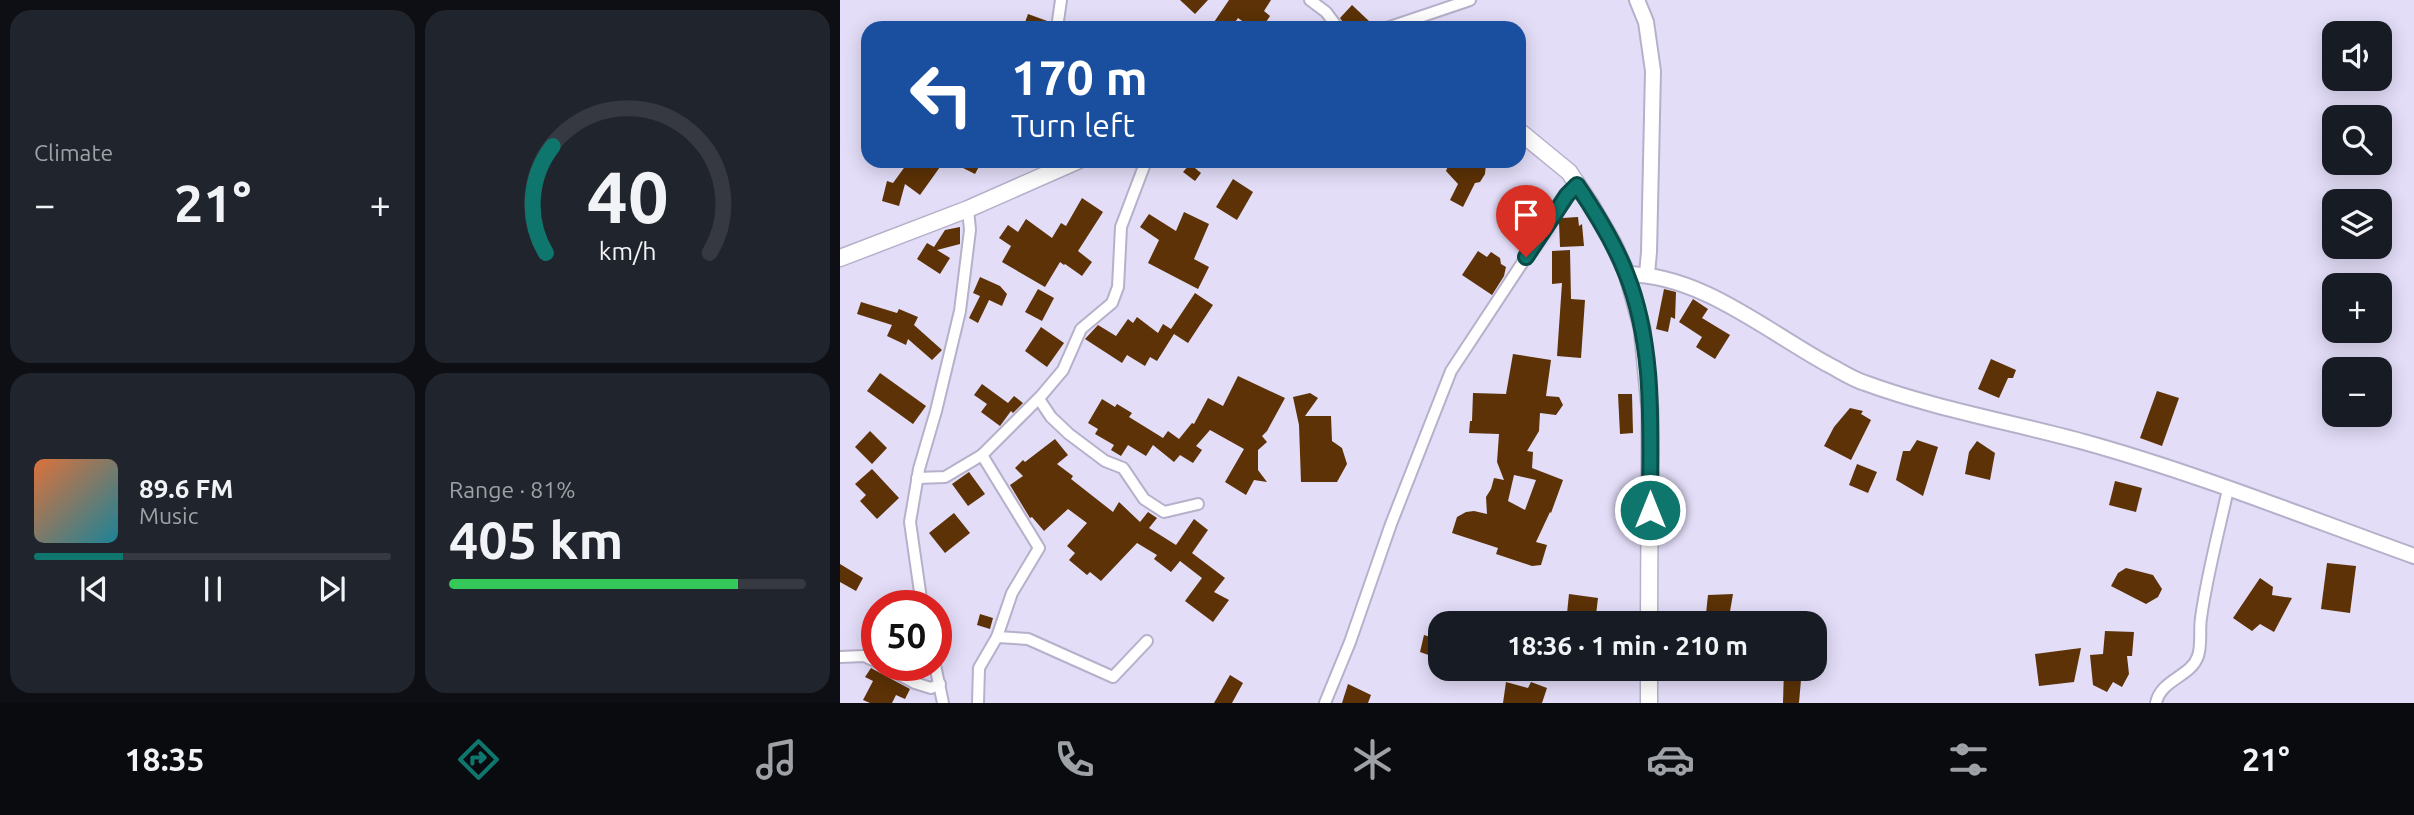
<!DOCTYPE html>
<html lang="en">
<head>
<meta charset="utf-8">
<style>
	body { margin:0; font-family:Ubuntu,sans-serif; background:#20242c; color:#f1f3f6; height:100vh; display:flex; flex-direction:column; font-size:26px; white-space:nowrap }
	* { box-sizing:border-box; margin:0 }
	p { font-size:23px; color:#9ea1a6 }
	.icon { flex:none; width:38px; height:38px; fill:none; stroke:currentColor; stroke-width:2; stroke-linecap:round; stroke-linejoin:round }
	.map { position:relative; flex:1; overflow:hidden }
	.sheet { display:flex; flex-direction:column; gap:10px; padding:10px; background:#0d0f14; width:840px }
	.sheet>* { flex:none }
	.banner { position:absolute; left:21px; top:21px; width:665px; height:147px; border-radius:21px; box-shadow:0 4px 18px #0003; background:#1a4fa0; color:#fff; overflow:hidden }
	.controls { position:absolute; left:1482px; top:21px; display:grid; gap:14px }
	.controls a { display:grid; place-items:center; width:70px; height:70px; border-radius:14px; background:#171b24; box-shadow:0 4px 18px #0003; font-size:35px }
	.speed { position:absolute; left:21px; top:590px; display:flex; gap:14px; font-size:35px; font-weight:700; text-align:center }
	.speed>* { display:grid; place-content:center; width:91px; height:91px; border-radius:50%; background:#171b24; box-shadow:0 4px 18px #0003; line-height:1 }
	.speed .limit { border:10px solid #d22; background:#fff; color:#111 }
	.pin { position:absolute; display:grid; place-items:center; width:60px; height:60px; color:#fff; margin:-72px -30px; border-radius:50% 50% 50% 0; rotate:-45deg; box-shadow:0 0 7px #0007 }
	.pin .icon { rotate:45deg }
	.me { position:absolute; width:77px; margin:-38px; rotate:0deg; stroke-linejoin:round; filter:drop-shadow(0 0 5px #0008) }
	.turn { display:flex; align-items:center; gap:24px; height:147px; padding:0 35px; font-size:32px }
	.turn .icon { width:91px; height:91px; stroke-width:2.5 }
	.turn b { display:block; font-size:49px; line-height:60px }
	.big { font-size:52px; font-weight:700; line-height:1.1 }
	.sheet .widget { flex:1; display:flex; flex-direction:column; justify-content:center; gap:10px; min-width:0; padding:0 24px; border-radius:21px; background:#20242c }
	.sheet .dial { align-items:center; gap:0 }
	.dial svg { height:182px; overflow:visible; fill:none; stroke:#363941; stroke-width:7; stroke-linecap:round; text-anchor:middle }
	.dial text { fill:#f1f3f6; stroke:none }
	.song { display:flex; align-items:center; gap:21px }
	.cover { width:84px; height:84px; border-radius:10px; background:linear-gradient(135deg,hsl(20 70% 55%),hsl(190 70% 35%)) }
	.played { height:7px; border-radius:4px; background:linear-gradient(90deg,#0f766e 25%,#363941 25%) }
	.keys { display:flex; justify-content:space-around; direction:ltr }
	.heat { display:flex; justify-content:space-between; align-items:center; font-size:38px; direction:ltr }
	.charge { height:10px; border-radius:5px; background:linear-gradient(90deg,#34c759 81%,#363941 0) }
	.sheet .tiles { flex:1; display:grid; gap:10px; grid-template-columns:repeat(2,1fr) }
	.trip { position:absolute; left:588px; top:611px; width:399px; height:70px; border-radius:21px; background:#171b24; box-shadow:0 4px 18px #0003; font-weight:700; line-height:70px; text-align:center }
	.tabs { display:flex; height:112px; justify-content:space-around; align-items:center; background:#090b0e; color:#9ea1a6 }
	.tabs .icon { width:49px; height:49px }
	.tabs .active { color:#0f766e }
	.tabs b { font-size:32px; color:#f1f3f6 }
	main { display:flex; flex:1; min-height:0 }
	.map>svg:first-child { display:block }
	.building { fill:#5c3206; fill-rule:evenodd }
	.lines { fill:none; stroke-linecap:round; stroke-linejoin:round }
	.minor-casing { stroke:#b6b0ca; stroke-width:14 }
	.tertiary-casing { stroke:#b6b0ca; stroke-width:18 }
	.secondary-casing { stroke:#b6b0ca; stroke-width:19 }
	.minor { stroke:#fff; stroke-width:10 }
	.tertiary { stroke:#fff; stroke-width:14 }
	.secondary { stroke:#fff; stroke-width:16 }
	.route-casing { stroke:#0a4d48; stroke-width:18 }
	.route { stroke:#0f766e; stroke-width:12 }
</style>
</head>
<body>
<main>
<section class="sheet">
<div class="tiles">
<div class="widget"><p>Climate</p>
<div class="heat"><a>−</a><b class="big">21°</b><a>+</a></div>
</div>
<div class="widget dial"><svg viewBox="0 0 100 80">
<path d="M14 69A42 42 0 1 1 86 69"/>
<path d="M14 69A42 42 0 0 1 17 22" stroke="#0f766e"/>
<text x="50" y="56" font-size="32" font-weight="700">40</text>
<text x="50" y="72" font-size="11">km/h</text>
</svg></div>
<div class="widget">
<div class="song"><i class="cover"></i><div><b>89.6 FM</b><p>Music</p></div></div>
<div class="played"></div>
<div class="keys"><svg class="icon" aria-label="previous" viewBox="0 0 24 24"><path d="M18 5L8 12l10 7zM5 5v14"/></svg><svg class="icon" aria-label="pause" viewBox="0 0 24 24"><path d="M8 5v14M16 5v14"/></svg><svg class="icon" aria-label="next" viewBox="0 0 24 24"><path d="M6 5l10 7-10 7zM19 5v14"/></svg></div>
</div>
<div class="widget"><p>Range · 81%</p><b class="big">405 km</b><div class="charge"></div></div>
</div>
</section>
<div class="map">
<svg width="1574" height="703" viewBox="0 0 1574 703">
	<rect width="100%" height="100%" fill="#e3ddf8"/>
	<!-- building -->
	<g class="building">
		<path d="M 340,0 L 368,0 L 355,14 Z"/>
		<path d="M 389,0 L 431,0 L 424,11 L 430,16 L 422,28 L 412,28 L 398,18 L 391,28 L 370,28 Z"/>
		<path d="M 512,5 L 530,22 L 524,28 L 507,28 L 500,18 Z"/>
		<path d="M 188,14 L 210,22 L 209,28 L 183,28 Z"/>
		<path d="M 69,161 L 92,161 L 100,167 L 80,195 L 65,184 L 59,206 L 42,201 L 47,181 L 53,183 Z"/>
		<path d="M 109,161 L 142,161 L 135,174 Z"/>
		<path d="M 610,161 L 646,163 L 645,174 L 640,182 L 635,183 L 623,207 L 610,200 L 618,184 L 606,171 Z"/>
		<path d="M 350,164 L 361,173 L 355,181 L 343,172 Z"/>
		<path d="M 393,179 L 413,192 L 397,220 L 376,207 Z"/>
		<path d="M 676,190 L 697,196 L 697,207 L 687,222 L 665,208 Z"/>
		<path d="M 242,198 L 263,212 L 238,251 L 252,262 L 242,276 L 225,264 L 224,265 L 220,262 L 205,287 L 162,262 L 171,246 L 159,238 L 168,225 L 178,232 L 186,219 L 212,238 L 221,223 L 226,226 Z"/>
		<path d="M 344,212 L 369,224 L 354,259 L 369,267 L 358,289 L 308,263 L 319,240 L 300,227 L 309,214 L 336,231 Z"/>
		<path d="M 738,217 L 739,226 L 742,224 L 744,246 L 720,247 L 719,222 L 722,218 Z"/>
		<path d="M 120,227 L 120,244 L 97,250 L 110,258 L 100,274 L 77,259 L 87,243 L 94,247 L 105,230 Z"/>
		<path d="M 730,250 L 731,299 L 745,300 L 741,358 L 717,356 L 722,283 L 712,284 L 712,251 Z"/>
		<path d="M 638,251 L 647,257 L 651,252 L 660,258 L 661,264 L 666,267 L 664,276 L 652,295 L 622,275 Z"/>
		<path d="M 140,277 L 160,286 L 167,294 L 162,306 L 149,300 L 138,323 L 129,318 L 140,296 L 133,293 Z"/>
		<path d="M 198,289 L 214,298 L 202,321 L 185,312 Z"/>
		<path d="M 824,289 L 836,292 L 835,319 L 831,317 L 828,332 L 816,329 Z"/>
		<path d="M 355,293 L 373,305 L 348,343 L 334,334 L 317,361 L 310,357 L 305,366 L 287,355 L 282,363 L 245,339 L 258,325 L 276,336 L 288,319 L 293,323 L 297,317 L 318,333 L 323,324 L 331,329 Z"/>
		<path d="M 853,299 L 868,309 L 862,318 L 890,335 L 875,359 L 856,347 L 862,337 L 839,322 Z"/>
		<path d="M 21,302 L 57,313 L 59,309 L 78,317 L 74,325 L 102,350 L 92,360 L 68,339 L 66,345 L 47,336 L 52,325 L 17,314 Z"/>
		<path d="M 201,327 L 224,343 L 207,367 L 185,351 Z"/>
		<path d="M 673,354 L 711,360 L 706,396 L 719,397 L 723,405 L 716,415 L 700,413 L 699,431 L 687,451 L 693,452 L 692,468 L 723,480 L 711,513 L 710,512 L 696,542 L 707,545 L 701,565 L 692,566 L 656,554 L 658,548 L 612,533 L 617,517 L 626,512 L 634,511 L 647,514 L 646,497 L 651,489 L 654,478 L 664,480 L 657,462 L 659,434 L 629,433 L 630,421 L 632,421 L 633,393 L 666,394 ZM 674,475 L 696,480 L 685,510 L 668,501 Z"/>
		<path d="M 1151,359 L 1176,370 L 1173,378 L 1168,378 L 1159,398 L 1138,389 Z"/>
		<path d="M 40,373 L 86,406 L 73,424 L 27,391 Z"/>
		<path d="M 398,376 L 445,398 L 427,431 L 422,436 L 427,442 L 418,450 L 418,470 L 427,482 L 414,480 L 406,495 L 385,482 L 404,449 L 370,430 L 356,446 L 362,450 L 353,463 L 340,455 L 334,462 L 313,445 L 306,456 L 288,445 L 281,456 L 271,450 L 274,445 L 255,434 L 258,429 L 248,423 L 262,399 L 275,407 L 277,404 L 292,413 L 289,417 L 323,438 L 328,431 L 339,439 L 352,423 L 354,424 L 368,398 L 383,406 Z"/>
		<path d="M 142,384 L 168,403 L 174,396 L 183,403 L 173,413 L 171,411 L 160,426 L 141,412 L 147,404 L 134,395 Z"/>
		<path d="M 1317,391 L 1339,398 L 1322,446 L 1300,438 Z"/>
		<path d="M 470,393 L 478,398 L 465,416 L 491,416 L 492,441 L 502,448 L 507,464 L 497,482 L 461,482 L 459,425 L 453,397 Z"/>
		<path d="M 778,394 L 792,394 L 793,433 L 780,434 Z"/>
		<path d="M 1010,408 L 1023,411 L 1021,414 L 1031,420 L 1011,460 L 984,446 L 994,427 Z"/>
		<path d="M 30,431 L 47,448 L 32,464 L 15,447 Z"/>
		<path d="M 215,439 L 228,455 L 217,464 L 233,476 L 231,479 L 273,512 L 279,502 L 300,522 L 308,512 L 317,518 L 309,528 L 336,545 L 354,519 L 368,530 L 352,553 L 385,578 L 374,592 L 389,600 L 373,622 L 345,601 L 362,578 L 340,561 L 331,572 L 314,559 L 317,555 L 297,543 L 261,581 L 250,572 L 247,575 L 229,560 L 235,553 L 227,546 L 247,523 L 228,509 L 204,531 L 192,517 L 190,518 L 170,485 L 183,476 L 175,468 L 183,460 L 185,462 Z"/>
		<path d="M 1077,440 L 1098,447 L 1083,496 L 1056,480 L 1063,451 L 1070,451 Z"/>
		<path d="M 1137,441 L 1155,453 L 1150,480 L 1125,474 L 1129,452 Z"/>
		<path d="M 1017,464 L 1037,472 L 1028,493 L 1009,485 Z"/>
		<path d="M 32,469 L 59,498 L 37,519 L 20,501 L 26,495 L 15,484 Z"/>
		<path d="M 129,472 L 145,494 L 128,506 L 112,484 Z"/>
		<path d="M 1275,481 L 1302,488 L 1296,512 L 1269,505 Z"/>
		<path d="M 114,513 L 130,533 L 105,553 L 89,533 Z"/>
		<path d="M 1487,563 L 1516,566 L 1510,613 L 1481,609 Z"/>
		<path d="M 0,564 L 23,578 L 16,591 L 0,582 Z"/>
		<path d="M 1286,568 L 1313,575 L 1322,589 L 1318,597 L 1306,604 L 1271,586 L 1278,573 Z"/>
		<path d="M 1420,578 L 1433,587 L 1432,595 L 1452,598 L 1434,632 L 1420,624 L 1412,631 L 1393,618 Z"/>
		<path d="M 729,594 L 758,598 L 755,623 L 726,623 Z"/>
		<path d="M 893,594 L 888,623 L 865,623 L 868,595 Z"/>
		<path d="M 140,614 L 153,618 L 150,629 L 137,625 Z"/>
		<path d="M 1265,631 L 1294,632 L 1292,656 L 1287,656 L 1289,674 L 1282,687 L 1273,682 L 1267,692 L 1253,685 L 1250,655 L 1263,654 Z"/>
		<path d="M 584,635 L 600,640 L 600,659 L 580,652 Z"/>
		<path d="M 1241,648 L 1234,682 L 1199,686 L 1195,654 Z"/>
		<path d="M 31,668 L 70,689 L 65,699 L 56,695 L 52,703 L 30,703 L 23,700 L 33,681 L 25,677 Z"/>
		<path d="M 944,668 L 962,668 L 959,703 L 943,703 Z"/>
		<path d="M 390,675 L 403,683 L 392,703 L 374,703 Z"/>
		<path d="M 666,682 L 688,688 L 691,682 L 707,688 L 702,703 L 663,703 Z"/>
		<path d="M 508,684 L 531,695 L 528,703 L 502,703 Z"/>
	</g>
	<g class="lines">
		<defs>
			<g id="minor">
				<path d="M 470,0 L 486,12 L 498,28"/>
				<path d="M 217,28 L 221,0"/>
				<path d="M 547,28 L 630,0"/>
				<path d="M 199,399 L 211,417 L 229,434 L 265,461 L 283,468 L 304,499 L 324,512 L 358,504"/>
				<path d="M 77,478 L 105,477 L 142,455 L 201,396 L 223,370 L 241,329 L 272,303 L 278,287 L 281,227 L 306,161"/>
				<path d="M 82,606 L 70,522 L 79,469 L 96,411 L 120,311 L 130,230 L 128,209"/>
				<path d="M 157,637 L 188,639 L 273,677 L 307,641"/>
				<path d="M 0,657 L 24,656 L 37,662"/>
				<path d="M 42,665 L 75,683 L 91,688 L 100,684"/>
				<path d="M 95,665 L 103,703"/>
				<path d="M 138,703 L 139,668 L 157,637 L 172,593 L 199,548 L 142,455"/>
				<path d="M 485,703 L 510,642 L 551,524 L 611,371 L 727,195 L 737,185"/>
				<path d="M 1316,703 C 1321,679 1351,677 1358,656 C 1362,644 1359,630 1361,618 C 1367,574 1379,531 1388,489"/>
			</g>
			<g id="tertiary">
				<path d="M 797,0 L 806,22 L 813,71 L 809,252 L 807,274"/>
				<path d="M 787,274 C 861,275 925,330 987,364 C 999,370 1012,379 1025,383 C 1096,409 1171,422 1244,442 C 1356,473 1465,517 1574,556"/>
			</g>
			<g id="secondary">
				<path d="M 679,131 L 729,172 L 751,205 L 773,243 L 787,274 L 802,328 L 810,410 L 809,623"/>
				<path d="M 0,258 L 128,209 L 237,161"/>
				<path d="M 809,668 L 809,703"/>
			</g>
		</defs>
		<!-- minor casing -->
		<use href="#minor" class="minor-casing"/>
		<!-- tertiary casing -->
		<use href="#tertiary" class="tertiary-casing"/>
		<!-- secondary casing -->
		<use href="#secondary" class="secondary-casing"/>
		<!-- minor -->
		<use href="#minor" class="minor"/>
		<!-- tertiary -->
		<use href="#tertiary" class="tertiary"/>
		<!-- secondary -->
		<use href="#secondary" class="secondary"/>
	</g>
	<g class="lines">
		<defs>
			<path id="route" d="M 686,257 L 727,195 L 737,185 C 756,213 774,242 786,273 C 816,348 810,432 810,510"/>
		</defs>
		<!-- route casing -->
		<use href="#route" class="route-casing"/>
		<!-- route -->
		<use href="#route" class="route"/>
	</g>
</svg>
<div class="controls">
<a><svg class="icon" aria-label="sound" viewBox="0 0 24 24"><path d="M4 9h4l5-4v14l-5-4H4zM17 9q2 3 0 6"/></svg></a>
<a><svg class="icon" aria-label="search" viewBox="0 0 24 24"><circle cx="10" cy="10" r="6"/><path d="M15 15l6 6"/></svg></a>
<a><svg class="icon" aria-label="layers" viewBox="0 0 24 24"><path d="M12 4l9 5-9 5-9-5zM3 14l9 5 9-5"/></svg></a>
<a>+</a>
<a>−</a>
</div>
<div class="speed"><div class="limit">50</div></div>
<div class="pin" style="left:686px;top:257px;background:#d93025"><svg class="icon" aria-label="arrive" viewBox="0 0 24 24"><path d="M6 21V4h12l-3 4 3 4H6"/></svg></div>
<svg class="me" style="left:810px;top:510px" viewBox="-20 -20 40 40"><circle r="17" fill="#0f766e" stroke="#fff" stroke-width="3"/><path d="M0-11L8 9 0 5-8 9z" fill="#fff"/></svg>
<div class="trip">18:36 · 1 min · 210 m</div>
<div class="banner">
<div class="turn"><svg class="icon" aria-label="left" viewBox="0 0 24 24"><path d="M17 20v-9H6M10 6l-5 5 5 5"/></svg><div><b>170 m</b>Turn left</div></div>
</div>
</div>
</main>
<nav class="tabs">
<b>18:35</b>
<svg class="icon active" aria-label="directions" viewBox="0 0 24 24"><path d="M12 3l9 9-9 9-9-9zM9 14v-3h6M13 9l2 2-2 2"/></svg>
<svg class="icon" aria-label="music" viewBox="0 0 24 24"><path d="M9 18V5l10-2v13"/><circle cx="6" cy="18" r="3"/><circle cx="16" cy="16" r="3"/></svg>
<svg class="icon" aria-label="phone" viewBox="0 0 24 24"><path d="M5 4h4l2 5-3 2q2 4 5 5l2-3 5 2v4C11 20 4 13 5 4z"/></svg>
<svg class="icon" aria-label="climate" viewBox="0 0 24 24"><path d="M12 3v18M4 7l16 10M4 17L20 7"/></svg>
<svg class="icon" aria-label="car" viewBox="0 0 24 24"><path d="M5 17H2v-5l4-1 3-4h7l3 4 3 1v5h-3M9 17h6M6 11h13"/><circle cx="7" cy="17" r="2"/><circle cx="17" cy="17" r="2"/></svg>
<svg class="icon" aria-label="filters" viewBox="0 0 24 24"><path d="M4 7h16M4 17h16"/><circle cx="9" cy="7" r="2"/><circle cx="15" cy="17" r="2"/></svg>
<b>21°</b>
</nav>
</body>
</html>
